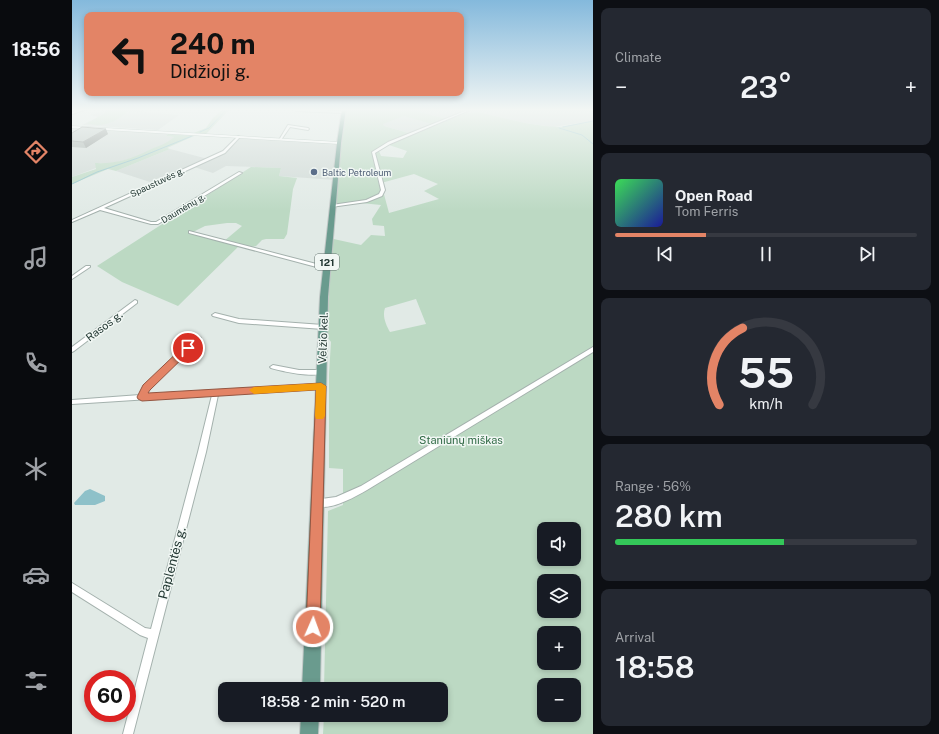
<!DOCTYPE html>
<html lang="en">
<head>
<meta charset="utf-8">
<style>
	body { margin:0; font-family:"Public Sans",sans-serif; background:#242831; color:#f1f3f6; height:100vh; display:flex; flex-direction:column; font-size:15px; white-space:nowrap }
	* { box-sizing:border-box; margin:0 }
	p { font-size:13px; color:#9ea1a6 }
	.icon { flex:none; width:22px; height:22px; fill:none; stroke:currentColor; stroke-width:2; stroke-linecap:round; stroke-linejoin:round }
	.map { position:relative; flex:1; overflow:hidden }
	.details { display:flex; flex-direction:column; gap:8px; padding:8px; background:#0d0f14; width:346px }
	.details>* { flex:none }
	.hud { position:absolute; left:12px; top:12px; width:380px; height:84px; border-radius:8px; box-shadow:0 2px 6px #0003; background:#e38466; color:#111; overflow:hidden }
	.tools { position:absolute; left:465px; top:522px; display:grid; gap:8px }
	.tools a { display:grid; place-items:center; width:44px; height:44px; border-radius:8px; background:#171b24; box-shadow:0 2px 6px #0003; font-size:20px }
	.speed { position:absolute; left:12px; top:670px; display:flex; gap:8px; font-size:20px; font-weight:700; text-align:center }
	.speed>* { display:grid; place-content:center; width:52px; height:52px; border-radius:50%; background:#171b24; box-shadow:0 2px 6px #0003; line-height:1 }
	.speed .limit { border:6px solid #d22; background:#fff; color:#111 }
	.pin { position:absolute; display:grid; place-items:center; width:34px; height:34px; color:#fff; margin:-17px; border:2px solid #fff; border-radius:50%; box-shadow:0 1px 4px #0007 }
	.me { position:absolute; width:44px; margin:-22px; rotate:2deg; stroke-linejoin:round; filter:drop-shadow(0 0 3px #0008) }
	.turn { display:flex; align-items:center; gap:14px; height:84px; padding:0 20px; font-size:18px }
	.turn .icon { width:52px; height:52px; stroke-width:2.5 }
	.turn b { display:block; font-size:28px; line-height:34px }
	.big { font-size:30px; font-weight:600; line-height:1.1 }
	.details .card { flex:1; display:flex; flex-direction:column; justify-content:center; gap:6px; min-width:0; padding:0 14px; border-radius:8px; background:#242831 }
	.details .dial { align-items:center; gap:0 }
	.dial svg { height:104px; overflow:visible; fill:none; stroke:#363941; stroke-width:7; stroke-linecap:round; text-anchor:middle }
	.dial text { fill:#f1f3f6; stroke:none }
	.song { display:flex; align-items:center; gap:12px }
	.cover { width:48px; height:48px; border-radius:6px; background:linear-gradient(135deg,hsl(130 70% 55%),hsl(240 70% 35%)) }
	.played { height:4px; border-radius:2px; background:linear-gradient(90deg,#e38466 30%,#363941 30%) }
	.keys { display:flex; justify-content:space-around; direction:ltr }
	.heat { display:flex; justify-content:space-between; align-items:center; font-size:22px; direction:ltr }
	.charge { height:6px; border-radius:3px; background:linear-gradient(90deg,#34c759 56%,#363941 0) }
	.trip { position:absolute; left:146px; top:682px; width:230px; height:40px; border-radius:8px; background:#171b24; box-shadow:0 2px 6px #0003; font-weight:600; line-height:40px; text-align:center }
	main { display:flex; flex:1; min-height:0 }
	.tabs { display:flex; flex-direction:column; width:72px; justify-content:space-around; align-items:center; background:#090b0e; color:#9ea1a6 }
	.tabs .icon { width:28px; height:28px }
	.tabs .active { color:#e38466 }
	.tabs b { font-size:18px; color:#f1f3f6 }
	.map>svg:first-child { display:block }
	.built { fill:#cfd9d5 }
	.green { fill:#bcd9c3; fill-rule:evenodd }
	.water { fill:#8ec1c9 }
	.lines { fill:none; stroke-linecap:round; stroke-linejoin:round }
	.stream { stroke:#8ec1c9; stroke-width:1 }
	.minor-casing { stroke:#a4b1ad; stroke-width:2 }
	.secondary-casing { stroke:#a1b4ad; stroke-width:1 }
	.primary-casing { stroke:#c1c7c6; stroke-width:2 }
	.minor { fill:#fff; fill-rule:evenodd }
	.secondary { fill:#fff; fill-rule:evenodd }
	.primary { fill:#6a9b8e; fill-rule:evenodd }
	.wall { fill:#9da9a4 }
	.shaded-wall { fill:#808986 }
	.building { fill:#b7c4bf; stroke:#808986 }
	.route { fill:#e38466; stroke:#945642 }
	.slow { fill:#f59e0b }
	.service-dot { fill:#5c6f8a; stroke:#f1f7f4; stroke-width:1.5 }
	.labels { text-anchor:middle; dominant-baseline:central; stroke-width:3; stroke-linejoin:round; paint-order:stroke }
	.far-service-label { font-size:9px; fill:#4e5e75; stroke:#f1f7f4; text-anchor:start }
	.far-street-label { font-size:9px; fill:#233833; stroke:#f1f7f4 }
	.shield { fill:#f1f7f4; stroke:#61716d; stroke-width:1 }
	.shield-label { font-size:10px; font-weight:bold; fill:#233833 }
	.street-label { font-size:11px; fill:#233833; stroke:#f1f7f4 }
	.park-label { font-size:11px; fill:#326b47; stroke:#f1f7f4 }
	.near-street-label { font-size:13px; fill:#233833; stroke:#f1f7f4 }
</style>
</head>
<body>
<main>
<nav class="tabs">
<b>18:56</b>
<svg class="icon active" aria-label="directions" viewBox="0 0 24 24"><path d="M12 3l9 9-9 9-9-9zM9 14v-3h6M13 9l2 2-2 2"/></svg>
<svg class="icon" aria-label="music" viewBox="0 0 24 24"><path d="M9 18V5l10-2v13"/><circle cx="6" cy="18" r="3"/><circle cx="16" cy="16" r="3"/></svg>
<svg class="icon" aria-label="phone" viewBox="0 0 24 24"><path d="M5 4h4l2 5-3 2q2 4 5 5l2-3 5 2v4C11 20 4 13 5 4z"/></svg>
<svg class="icon" aria-label="climate" viewBox="0 0 24 24"><path d="M12 3v18M4 7l16 10M4 17L20 7"/></svg>
<svg class="icon" aria-label="car" viewBox="0 0 24 24"><path d="M5 17H2v-5l4-1 3-4h7l3 4 3 1v5h-3M9 17h6M6 11h13"/><circle cx="7" cy="17" r="2"/><circle cx="17" cy="17" r="2"/></svg>
<svg class="icon" aria-label="filters" viewBox="0 0 24 24"><path d="M4 7h16M4 17h16"/><circle cx="9" cy="7" r="2"/><circle cx="15" cy="17" r="2"/></svg>
</nav>
<div class="map">
<svg width="521" height="734" viewBox="0 0 521 734">
	<rect width="100%" height="100%" fill="#e1eae6"/>
	<!-- built -->
	<g class="built">
		<path d="M 39,109 L 58,109 L 79,113 L 107,115 L 86,130 L 10,125 L 26,117 L 18,115 Z"/>
		<path d="M 336,109 L 513,109 L 521,115 L 521,121 L 481,127 L 453,123 L 406,112 L 400,113 L 393,112 L 375,119 Z"/>
		<path d="M 332,116 L 336,116 L 361,124 L 337,133 L 312,126 L 310,123 Z"/>
		<path d="M 0,128 L 96,134 L 94,136 L 102,137 L 96,143 L 77,150 L 71,155 L 39,164 L 24,163 L 24,168 L 0,177 Z"/>
		<path d="M 167,138 L 267,143 L 263,180 L 207,176 L 209,168 L 154,166 L 141,173 L 119,166 L 81,183 L 44,171 L 98,149 L 136,159 L 153,152 Z"/>
	</g>
	<!-- green -->
	<g class="green">
		<path d="M 40,109 L 52,110 L 55,112 C 47,119 37,125 26,125 C 21,125 18,123 14,124 Z"/>
		<path d="M 151,109 L 158,109 L 133,135 L 119,134 L 134,128 L 141,118 Z"/>
		<path d="M 272,109 L 336,109 L 375,119 L 393,112 L 400,113 L 406,112 L 453,123 L 473,126 L 488,127 L 521,121 L 521,734 L 251,734 L 252,715 L 369,715 L 369,689 L 252,689 L 256,511 L 271,505 L 271,469 L 257,468 L 257,374 L 259,342 L 251,331 L 257,238 L 289,245 L 299,235 L 313,236 L 312,226 L 301,225 L 300,219 L 309,205 L 279,202 L 263,205 ZM 332,116 L 360,124 L 337,133 L 312,126 L 311,124 ZM 317,145 L 335,151 L 331,158 L 309,156 L 307,151 ZM 342,174 L 366,184 L 352,191 L 367,199 L 317,213 L 309,183 ZM 344,299 L 354,324 L 318,332 C 314,325 310,316 313,308 ZM 472,529 L 502,529 L 502,559 L 472,559 ZM 472,581 L 502,581 L 502,611 L 472,611 ZM 472,633 L 502,633 L 502,663 L 472,663 ZM 472,685 L 502,685 L 502,715 L 472,715 Z"/>
		<path d="M 96,134 L 122,136 L 95,148 L 98,149 L 44,171 L 36,169 L 0,184 L 0,177 L 24,169 L 23,163 C 43,164 60,159 77,150 C 86,146 94,144 102,137 L 94,136 Z"/>
		<path d="M 179,167 L 209,168 L 207,176 L 225,178 L 221,189 L 215,234 L 212,239 L 194,239 L 190,240 L 184,246 L 179,247 L 169,244 L 106,306 L 50,282 L 25,266 ZM 155,223 L 164,223 L 170,226 L 151,242 L 119,233 L 133,226 Z"/>
	</g>
	<!-- water -->
	<path class="water" d="M 18,489 L 33,496 L 33,501 L 23,505 L 3,505 L 2,503 L 13,491 Z"/>
	<g class="lines">
		<!-- stream -->
		<g class="stream">
			<path d="M 517,111 L 521,114"/>
			<path d="M 491,127 L 521,121"/>
			<path d="M 487,128 L 510,135 L 521,144"/>
			<path d="M 128,132 L 137,128 L 155,109"/>
			<path d="M 0,184 L 25,172 L 66,158 L 120,136"/>
		</g>
		<defs>
			<g id="minor">
				<path d="M 13,109 L 15,109 L 0,114 L 0,112 Z"/>
				<path d="M 225,109 L 272,111 L 273,112 L 272,113 L 224,111 Z"/>
				<path d="M 398,109 L 400,109 L 318,144 L 303,153 L 313,190 L 310,196 L 295,202 L 259,207 L 259,205 L 260,205 L 294,200 L 307,194 L 309,190 L 300,152 L 316,142 Z"/>
				<path d="M 216,125 L 236,128 L 237,129 L 236,130 L 218,127 L 209,140 L 207,140 Z"/>
				<path d="M 166,136 L 168,137 L 153,153 L 32,208 L 79,222 L 84,222 L 167,172 L 170,173 L 86,224 L 79,224 L 28,210 L 0,222 L 0,220 L 151,151 Z"/>
				<path d="M 117,231 L 256,267 L 256,268 L 254,269 L 252,269 L 117,233 Z"/>
				<path d="M 14,266 L 18,266 L 18,267 L 0,279 L 0,276 Z"/>
				<path d="M 63,300 L 65,301 L 65,303 L 2,351 L 0,352 L 0,347 Z"/>
				<path d="M 143,313 L 167,319 L 251,325 L 254,327 L 251,329 L 167,323 L 141,316 L 140,315 Z"/>
				<path d="M 126,336 L 128,337 L 129,338 L 128,339 L 77,389 L 74,395 L 249,384 L 251,384 L 252,386 L 251,388 L 249,388 L 146,395 L 134,452 L 61,734 L 51,734 L 76,638 L 68,635 L 0,592 L 0,583 L 73,628 L 79,629 L 126,452 L 140,395 L 0,404 L 0,400 L 68,395 L 72,386 L 124,337 Z"/>
				<path d="M 521,347 L 521,352 L 295,490 C 281,498 258,511 242,506 L 241,503 L 242,500 L 264,497 L 289,486 Z"/>
				<path d="M 201,365 L 227,370 L 249,370 L 252,372 C 244,379 209,371 199,368 L 198,367 Z"/>
			</g>
			<g id="secondary">
				<path d="M 510,109 L 521,109 L 521,111 Z"/>
				<path d="M 0,126 L 267,142 L 269,143 L 267,144 L 0,128 Z"/>
			</g>
			<g id="primary">
				<path d="M 270,109 L 274,109 L 269,143 L 256,297 L 248,689 L 230,689 L 248,297 L 265,143 Z"/>
				<path d="M 229,715 L 247,715 L 246,734 L 228,734 Z"/>
			</g>
		</defs>
		<!-- minor casing -->
		<use href="#minor" class="minor-casing"/>
		<!-- secondary casing -->
		<use href="#secondary" class="secondary-casing"/>
		<!-- primary casing -->
		<use href="#primary" class="primary-casing"/>
		<!-- minor -->
		<use href="#minor" class="minor"/>
		<!-- secondary -->
		<use href="#secondary" class="secondary"/>
		<!-- primary -->
		<use href="#primary" class="primary"/>
	</g>
	<!-- wall -->
	<path class="wall" d="M 0,133 L 36,134 L 14,148 L 0,147 Z"/>
	<!-- shaded-wall -->
	<path class="shaded-wall" d="M 34,129 L 36,134 L 14,148 L 11,142 Z"/>
	<!-- building -->
	<path class="building" d="M 10,127 L 34,129 L 11,142 L 0,141 L 0,133 Z"/>
	<!-- sky -->
	<linearGradient id="sky" x2="0" y2="1"><stop stop-color="#84b9dc"/><stop offset="0.52" stop-color="#f2f6f4"/><stop offset="1" stop-color="#f2f6f4" stop-opacity="0"/></linearGradient>
	<rect width="521" height="211" fill="url(#sky)"/>
	<!-- route -->
	<path class="route" d="M 116,345 L 120,348 L 119,350 L 78,390 L 76,393 L 249,383 L 254,386 L 248,627 L 246,632 L 241,634 L 236,632 L 234,627 L 244,390 L 70,401 L 66,399 L 65,397 L 71,385 L 112,346 Z"/>
	<!-- slow -->
	<path class="slow" d="M 249,383 L 254,386 L 253,416 L 251,419 L 244,419 L 243,416 L 244,390 L 182,394 L 177,390 L 182,387 Z"/>
	<!-- markers -->
	<circle class="service-dot" cx="242" cy="172" r="4"/>
	<g class="labels">
		<!-- far-service labels -->
		<g class="far-service-label">
			<text x="250" y="172">Baltic Petroleum</text>
		</g>
		<!-- far-street labels -->
		<g class="far-street-label">
			<text transform="translate(85 182) rotate(-25)">Spaustuvės g.</text>
			<text transform="translate(111 208) rotate(-31)">Daumėnų g.</text>
		</g>
		<!-- shield labels -->
		<rect class="shield" x="243" y="254" width="24" height="16" rx="3"/>
		<g class="shield-label">
			<text x="255" y="262">121</text>
		</g>
		<!-- street labels -->
		<g class="street-label">
			<text transform="translate(32 326) rotate(-37)">Rasos g.</text>
			<text transform="translate(251 338) rotate(-88)">Velžio kel.</text>
		</g>
		<!-- park labels -->
		<g class="park-label">
			<text x="389" y="440">Staniūnų miškas</text>
		</g>
		<!-- near-street labels -->
		<g class="near-street-label">
			<text transform="translate(100 563) rotate(-75)">Paplentės g.</text>
		</g>
	</g>
</svg>
<div class="tools">
<a><svg class="icon" aria-label="sound" viewBox="0 0 24 24"><path d="M4 9h4l5-4v14l-5-4H4zM17 9q2 3 0 6"/></svg></a>
<a><svg class="icon" aria-label="layers" viewBox="0 0 24 24"><path d="M12 4l9 5-9 5-9-5zM3 14l9 5 9-5"/></svg></a>
<a>+</a>
<a>−</a>
</div>
<div class="speed"><div class="limit">60</div></div>
<div class="pin" style="left:116px;top:348px;background:#d93025"><svg class="icon" aria-label="arrive" viewBox="0 0 24 24"><path d="M6 21V4h12l-3 4 3 4H6"/></svg></div>
<svg class="me" style="left:241px;top:627px" viewBox="-20 -20 40 40"><circle r="17" fill="#e38466" stroke="#fff" stroke-width="3"/><path d="M0-11L8 9 0 5-8 9z" fill="#fff"/></svg>
<div class="trip">18:58 · 2 min · 520 m</div>
<div class="hud">
<div class="turn"><svg class="icon" aria-label="left" viewBox="0 0 24 24"><path d="M17 20v-9H6M10 6l-5 5 5 5"/></svg><div><b>240 m</b>Didžioji g.</div></div>
</div>
</div>
<section class="details">
<div class="card"><p>Climate</p>
<div class="heat"><a>−</a><b class="big">23°</b><a>+</a></div>
</div>
<div class="card">
<div class="song"><i class="cover"></i><div><b>Open Road</b><p>Tom Ferris</p></div></div>
<div class="played"></div>
<div class="keys"><svg class="icon" aria-label="previous" viewBox="0 0 24 24"><path d="M18 5L8 12l10 7zM5 5v14"/></svg><svg class="icon" aria-label="pause" viewBox="0 0 24 24"><path d="M8 5v14M16 5v14"/></svg><svg class="icon" aria-label="next" viewBox="0 0 24 24"><path d="M6 5l10 7-10 7zM19 5v14"/></svg></div>
</div>
<div class="card dial"><svg viewBox="0 0 100 80">
<path d="M14 69A42 42 0 1 1 86 69"/>
<path d="M14 69A42 42 0 0 1 32 10" stroke="#e38466"/>
<text x="50" y="56" font-size="32" font-weight="700">55</text>
<text x="50" y="72" font-size="11">km/h</text>
</svg></div>
<div class="card"><p>Range · 56%</p><b class="big">280 km</b><div class="charge"></div></div>
<div class="card"><p>Arrival</p><b class="big">18:58</b></div>
</section>
</main>
</body>
</html>
